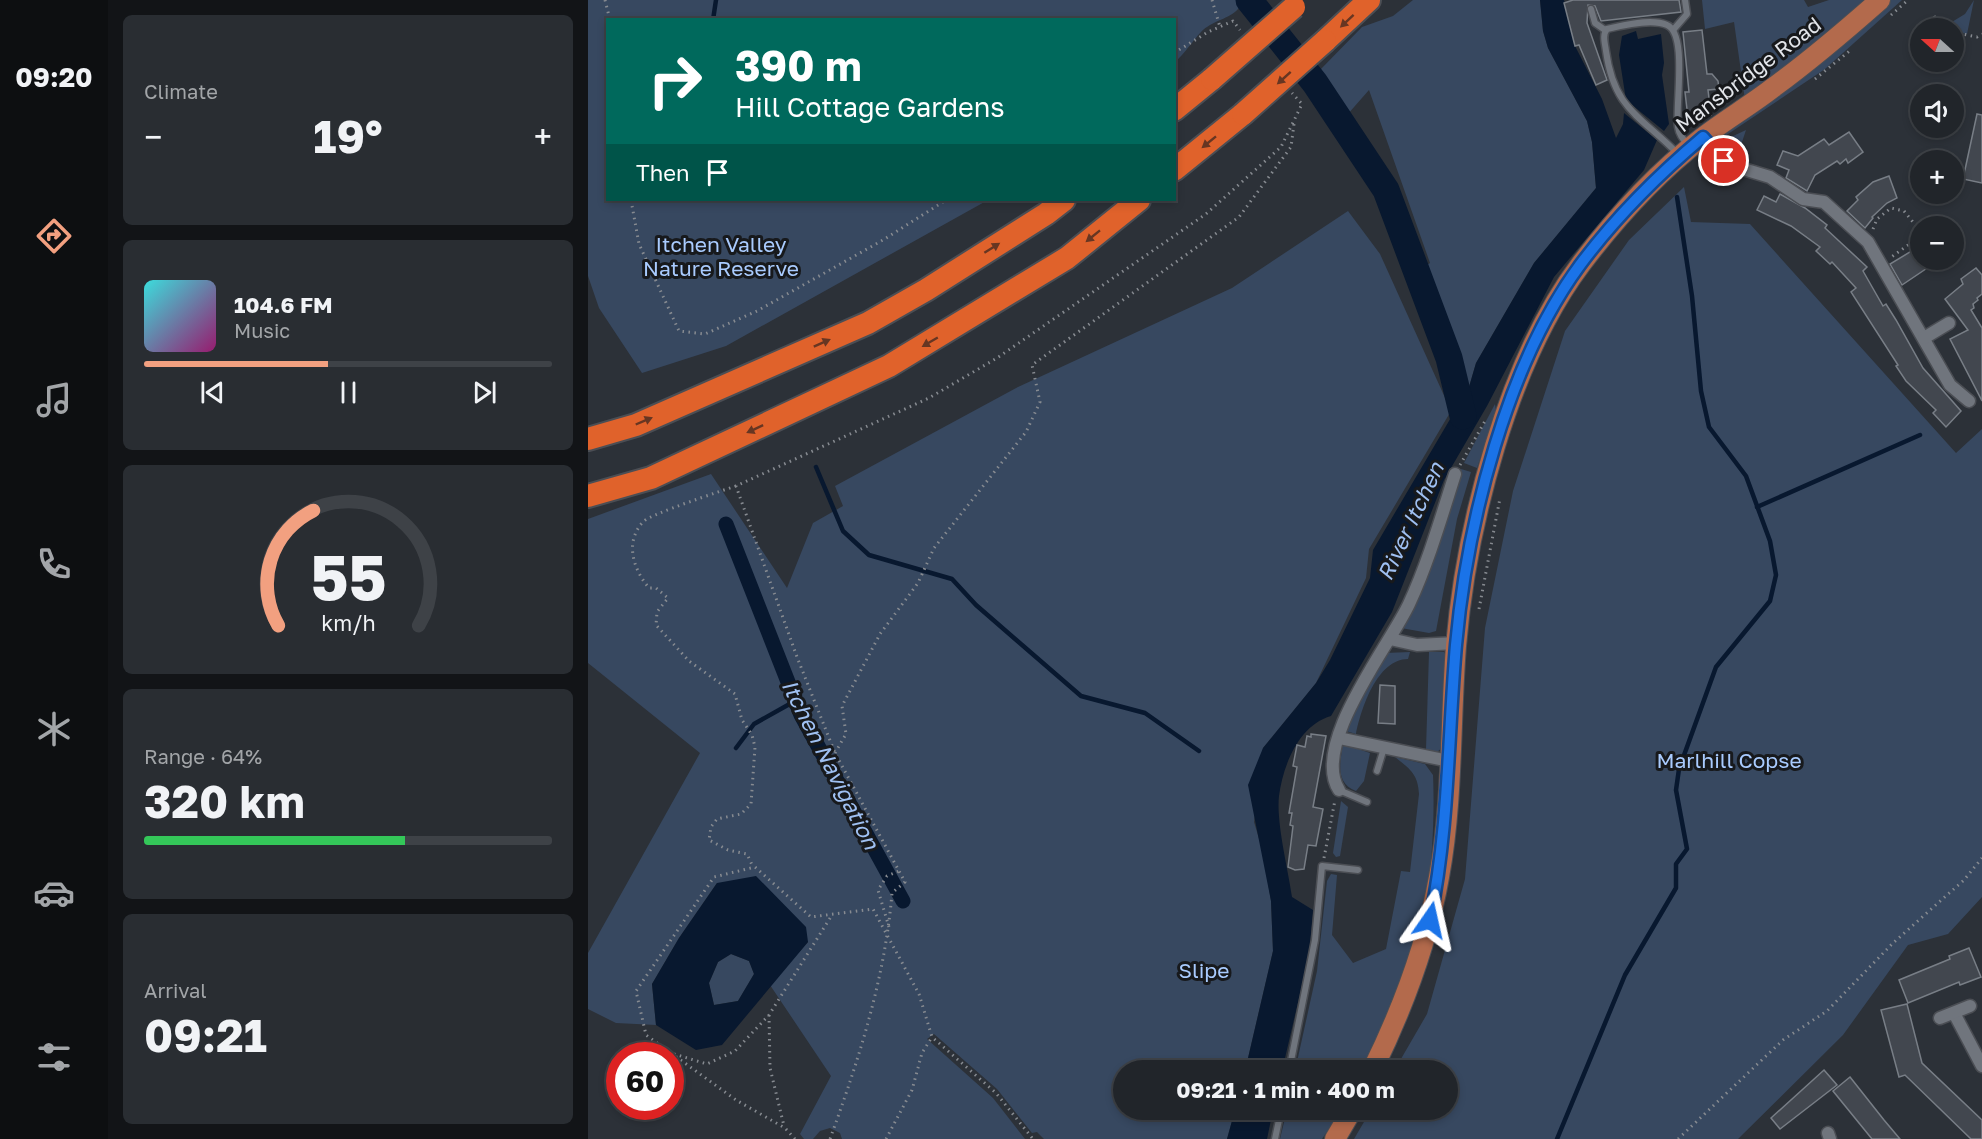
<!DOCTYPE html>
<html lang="en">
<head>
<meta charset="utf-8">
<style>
	body { margin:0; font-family:"Golos Text",sans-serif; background:#292d32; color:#f1f3f6; height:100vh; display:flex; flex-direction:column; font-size:22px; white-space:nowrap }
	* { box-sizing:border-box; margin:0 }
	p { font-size:20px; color:#a2a5a8 }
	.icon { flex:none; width:33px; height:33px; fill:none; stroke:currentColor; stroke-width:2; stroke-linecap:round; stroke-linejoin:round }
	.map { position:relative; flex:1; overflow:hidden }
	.sheet { display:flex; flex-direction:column; gap:15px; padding:15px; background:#121417; width:480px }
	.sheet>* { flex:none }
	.banner { position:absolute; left:18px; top:18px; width:570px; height:183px; border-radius:0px; box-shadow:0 3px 9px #0003,0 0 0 2px #3e4247; background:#00695c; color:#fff; overflow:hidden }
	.needle { width:39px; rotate:291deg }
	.fabs { position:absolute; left:1322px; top:18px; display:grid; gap:12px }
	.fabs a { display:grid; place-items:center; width:54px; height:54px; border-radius:50%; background:#21252a; box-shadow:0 3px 9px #0003,0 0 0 2px #3e4247; font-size:30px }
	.speed { position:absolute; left:18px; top:1042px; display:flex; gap:12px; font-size:30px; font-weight:700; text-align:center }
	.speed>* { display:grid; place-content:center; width:78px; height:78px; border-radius:50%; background:#21252a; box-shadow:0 3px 9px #0003,0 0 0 2px #3e4247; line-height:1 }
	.speed .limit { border:9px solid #d22; background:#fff; color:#111 }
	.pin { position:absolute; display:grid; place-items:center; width:51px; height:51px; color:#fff; margin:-26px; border:3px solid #fff; border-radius:50%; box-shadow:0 2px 6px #0007 }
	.me { position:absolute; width:66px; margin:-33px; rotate:11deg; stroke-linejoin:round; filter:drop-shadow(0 0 4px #0008) }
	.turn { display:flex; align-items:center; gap:21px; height:126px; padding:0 30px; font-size:27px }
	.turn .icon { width:78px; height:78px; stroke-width:2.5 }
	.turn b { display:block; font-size:42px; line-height:51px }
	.then { display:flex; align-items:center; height:57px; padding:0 30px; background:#0003; gap:12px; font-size:22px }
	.big { font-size:45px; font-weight:700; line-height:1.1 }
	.sheet .widget { flex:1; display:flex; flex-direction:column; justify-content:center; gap:9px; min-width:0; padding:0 21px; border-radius:9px; background:#292d32 }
	.sheet .dial { align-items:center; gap:0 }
	.dial svg { height:156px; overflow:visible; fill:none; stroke:#3e4247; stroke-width:7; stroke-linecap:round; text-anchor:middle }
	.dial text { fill:#f1f3f6; stroke:none }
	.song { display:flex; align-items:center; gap:18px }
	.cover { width:72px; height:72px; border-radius:9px; background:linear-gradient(135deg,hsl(180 70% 55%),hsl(320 70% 35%)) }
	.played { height:6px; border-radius:3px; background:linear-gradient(90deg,#f2a080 45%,#3e4247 45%) }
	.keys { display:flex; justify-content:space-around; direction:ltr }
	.heat { display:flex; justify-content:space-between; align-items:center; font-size:33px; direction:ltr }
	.charge { height:9px; border-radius:4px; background:linear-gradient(90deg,#34c759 64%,#3e4247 0) }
	.trip { position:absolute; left:525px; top:1060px; width:345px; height:60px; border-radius:30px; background:#21252a; box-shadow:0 3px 9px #0003,0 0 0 2px #3e4247; font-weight:700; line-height:60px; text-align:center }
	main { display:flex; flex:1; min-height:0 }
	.tab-bar { display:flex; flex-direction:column; width:108px; justify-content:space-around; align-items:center; background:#0d0f11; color:#a2a5a8 }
	.tab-bar .icon { width:42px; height:42px }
	.tab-bar .current { color:#f2a080 }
	.tab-bar b { font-size:27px; color:#f1f3f6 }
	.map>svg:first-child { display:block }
	.green { fill:#374860 }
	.water { fill:#08182f; fill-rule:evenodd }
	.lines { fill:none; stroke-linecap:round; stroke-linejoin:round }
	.stream { stroke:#08182f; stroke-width:4.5 }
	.canal { stroke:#08182f; stroke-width:15 }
	.river { stroke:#08182f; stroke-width:27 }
	.building { fill:#42474f; stroke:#787e86; stroke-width:1.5 }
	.service-casing { stroke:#4b4e54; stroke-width:9 }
	.minor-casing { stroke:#4b4e54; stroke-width:15 }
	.primary-casing { stroke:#4b4e54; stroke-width:22 }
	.motorway-casing { stroke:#4b4e54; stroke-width:26 }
	.path { stroke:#878b91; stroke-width:3; stroke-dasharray:1.5 4.5; stroke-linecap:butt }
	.service { stroke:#70757d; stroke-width:6 }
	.minor { stroke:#70757d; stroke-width:12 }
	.primary { stroke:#b36a4c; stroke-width:20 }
	.motorway { stroke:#e0622b; stroke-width:22 }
	.motorway-bridge-casing { stroke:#4b4e54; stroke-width:26; stroke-linecap:butt }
	.motorway-bridge { stroke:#e0622b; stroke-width:22 }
	.oneway { fill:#673622 }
	.route-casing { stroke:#114b97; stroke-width:15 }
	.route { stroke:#1a73e8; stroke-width:10 }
	.labels { text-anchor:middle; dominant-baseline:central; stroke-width:6; stroke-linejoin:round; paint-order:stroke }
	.street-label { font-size:21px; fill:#e3e6eb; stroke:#17191c }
	.park-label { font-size:21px; fill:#a9cbfe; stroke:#17191c }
	.water-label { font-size:22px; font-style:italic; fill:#9fc0f2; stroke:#17191c }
</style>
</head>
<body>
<main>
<nav class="tab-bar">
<b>09:20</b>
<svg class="icon current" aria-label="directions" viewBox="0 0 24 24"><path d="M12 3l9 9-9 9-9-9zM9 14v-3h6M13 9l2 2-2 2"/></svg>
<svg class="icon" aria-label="music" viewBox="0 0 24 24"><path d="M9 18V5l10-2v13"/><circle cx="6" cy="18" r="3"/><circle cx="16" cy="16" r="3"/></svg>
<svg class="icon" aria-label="phone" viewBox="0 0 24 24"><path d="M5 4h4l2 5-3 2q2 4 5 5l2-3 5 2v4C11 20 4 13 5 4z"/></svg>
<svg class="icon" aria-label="climate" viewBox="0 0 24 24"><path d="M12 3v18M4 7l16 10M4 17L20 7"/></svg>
<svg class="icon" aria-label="car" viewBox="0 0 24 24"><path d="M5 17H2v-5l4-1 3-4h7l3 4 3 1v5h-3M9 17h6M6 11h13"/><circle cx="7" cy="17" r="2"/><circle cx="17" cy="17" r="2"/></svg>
<svg class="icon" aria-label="filters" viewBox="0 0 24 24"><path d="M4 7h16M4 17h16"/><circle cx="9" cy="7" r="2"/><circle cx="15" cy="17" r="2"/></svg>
</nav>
<section class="sheet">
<div class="widget"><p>Climate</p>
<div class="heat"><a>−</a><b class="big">19°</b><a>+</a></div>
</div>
<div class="widget">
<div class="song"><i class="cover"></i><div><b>104.6 FM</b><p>Music</p></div></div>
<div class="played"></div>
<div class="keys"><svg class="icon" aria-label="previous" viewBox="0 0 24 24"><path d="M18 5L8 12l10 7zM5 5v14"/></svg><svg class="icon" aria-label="pause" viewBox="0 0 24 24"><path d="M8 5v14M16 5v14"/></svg><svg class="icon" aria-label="next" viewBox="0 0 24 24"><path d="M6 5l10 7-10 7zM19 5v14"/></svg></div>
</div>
<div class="widget dial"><svg viewBox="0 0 100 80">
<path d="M14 69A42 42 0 1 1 86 69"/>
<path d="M14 69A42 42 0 0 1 32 10" stroke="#f2a080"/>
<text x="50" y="56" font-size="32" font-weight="700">55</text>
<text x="50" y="72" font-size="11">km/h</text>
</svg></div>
<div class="widget"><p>Range · 64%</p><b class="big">320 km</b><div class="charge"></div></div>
<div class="widget"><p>Arrival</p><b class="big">09:21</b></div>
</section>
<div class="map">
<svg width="1394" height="1139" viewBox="0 0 1394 1139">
	<rect width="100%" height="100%" fill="#2c3138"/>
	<!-- green -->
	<g class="green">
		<path d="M 0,0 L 657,0 C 645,19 636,16 619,27 C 610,32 599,52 587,62 L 586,20 L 20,20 L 20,200 L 400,200 L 138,346 L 54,373 L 11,308 L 0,276 Z"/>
		<path d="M 825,0 L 952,0 L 955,31 L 960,48 L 999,121 L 1004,142 L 1008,188 L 946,263 L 888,363 L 881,387 L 878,388 L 875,371 L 833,269 L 842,263 L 781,90 L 759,115 L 733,69 L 774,27 L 805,16 Z"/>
		<path d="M 1114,0 L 1216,0 L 1220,7 L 1241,0 L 1276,0 L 1237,37 L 1157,100 L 1146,22 L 1117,29 Z"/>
		<path d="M 1301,0 L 1314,0 L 1237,69 L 1137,136 L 1138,132 Z"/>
		<path d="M 1386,0 L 1379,34 L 1365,31 L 1365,28 L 1354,28 L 1377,14 Z"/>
		<path d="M 1158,130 L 1153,145 L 1159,158 L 1145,152 L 1140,142 L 1143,137 Z"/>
		<path d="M 1096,187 L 1103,222 L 1162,224 L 1368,453 L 1394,429 L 1394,897 L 1360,934 L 1320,945 L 1255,1035 L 1150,1139 L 766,1139 L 783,1110 L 860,1110 L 860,1071 L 806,1071 L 839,1014 L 877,879 L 897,628 L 925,491 L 977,331 L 1041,240 Z"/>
		<path d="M 760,211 L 792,254 L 863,411 L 781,549 L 778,578 L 728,683 L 675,748 L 666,822 L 675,852 L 683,901 L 685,951 L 657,1071 L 536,1071 L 536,1110 L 647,1110 L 639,1139 L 456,1139 L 449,1132 L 444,1133 L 409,1089 L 346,1034 L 339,1039 L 405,1098 L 437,1139 L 254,1139 L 252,1133 L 242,1128 L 232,1131 L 225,1139 L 216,1139 L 212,1134 L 243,1076 L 182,985 L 220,942 L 129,883 L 91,938 L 64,984 L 68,1025 L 28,1023 L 0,1009 L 0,953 L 112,753 L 0,663 L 0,519 L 123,474 L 199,588 L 225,523 L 255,506 L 247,486 L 430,387 L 644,288 Z"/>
		<path d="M 907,404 L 908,411 L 889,468 L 876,463 Z"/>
		<path d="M 873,469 L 883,472 L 869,519 L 848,631 L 841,633 L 813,628 L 826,609 L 839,578 Z"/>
		<path d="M 822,652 L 820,659 C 789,659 773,709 768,734 L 758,731 L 764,711 L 797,653 Z"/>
		<path d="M 841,652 L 856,652 L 858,656 L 854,748 L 849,752 L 838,750 Z"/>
		<path d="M 755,744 L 782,753 L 776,781 L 768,791 C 747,783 752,763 755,744 Z"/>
		<path d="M 807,757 L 837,764 L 845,775 C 847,820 844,888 831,931 C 816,979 795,1026 772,1071 L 707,1071 L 729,971 L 739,881 L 743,874 L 749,875 L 744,935 L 765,963 L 798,949 L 813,871 L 822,872 L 831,794 C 830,774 822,769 807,757 Z"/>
		<path d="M 753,801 L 760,807 L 752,856 L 748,857 L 745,853 Z"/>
		<path d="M 143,954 L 161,961 L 166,974 L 150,1001 L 126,1005 L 121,983 L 130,962 Z"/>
		<path d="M 699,1110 L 753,1110 L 734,1139 L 692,1139 Z"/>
	</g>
	<!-- water -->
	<g class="water">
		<path d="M 952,0 L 976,0 L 987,46 L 1014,99 L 1028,138 L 1035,124 L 1036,113 L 1069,140 L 1056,170 L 966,277 L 899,406 L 856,480 L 804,612 L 743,716 C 711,725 695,765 691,796 C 688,822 700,869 704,897 L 725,910 L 721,955 L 694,1071 L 657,1071 L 685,951 L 683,901 L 660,785 L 675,748 L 728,683 L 742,660 L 782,578 L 785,550 L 881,387 L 888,363 L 946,263 L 1008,188 L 1004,142 L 999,121 L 960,48 L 955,31 Z"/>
		<path d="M 1048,31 L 1050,39 L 1073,34 L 1076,63 L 1074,75 L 1081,124 L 1076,131 L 1038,100 L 1031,55 L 1034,36 Z"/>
		<path d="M 168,876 L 218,927 L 220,942 L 134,1045 L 108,1050 L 68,1025 L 64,984 L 91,938 L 129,883 ZM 143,954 L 161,961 L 166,974 L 150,1001 L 126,1005 L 121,983 L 130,962 Z"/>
		<path d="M 647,1110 L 685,1110 L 679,1139 L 639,1139 Z"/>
	</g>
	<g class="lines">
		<!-- stream -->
		<g class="stream">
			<path d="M 125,20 L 128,0"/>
			<path d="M 228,467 L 255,531 L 281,555 L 364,579 L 388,605 L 493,696 L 557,713 L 611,751"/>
			<path d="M 1169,507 L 1332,435"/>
			<path d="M 148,748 L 166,724 L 207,701"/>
			<path d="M 969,1139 L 1037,975 L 1088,888 L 1088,864 L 1099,849 L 1088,790 L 1091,769 L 1128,667 L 1182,601 L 1188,575 L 1182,541 L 1158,476 L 1121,427 L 1113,391 L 1104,296 L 1089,197"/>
		</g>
		<!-- canal -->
		<path class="canal" d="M 138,524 L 213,715 L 315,901"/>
		<!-- river -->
		<path class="river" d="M 661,0 L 727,83 L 798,190 L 861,358 L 875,416"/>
	</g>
	<!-- building -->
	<g class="building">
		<path d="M 985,0 L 1091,0 L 1093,12 L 1013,21 L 1007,6 L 1000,5 L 999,23 L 1019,80 L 1008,85 L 991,45 L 987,46 L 976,3 Z"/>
		<path d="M 1114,30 L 1119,74 L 1124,74 L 1130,81 L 1131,89 L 1120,90 L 1123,115 L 1100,118 L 1097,92 L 1101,92 L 1095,32 Z"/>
		<path d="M 1389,114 L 1394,115 L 1394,183 L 1375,179 Z"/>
		<path d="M 1261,132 L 1275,152 L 1260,163 L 1258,159 L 1252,164 L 1249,161 L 1227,175 L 1219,191 L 1198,178 L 1201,170 L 1189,165 L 1195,151 L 1210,156 L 1236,139 L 1241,145 Z"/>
		<path d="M 1301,176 L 1309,198 L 1299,203 L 1284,217 L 1285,218 L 1277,228 L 1259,211 L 1270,200 L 1268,197 L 1285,182 Z"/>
		<path d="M 1192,194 L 1217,208 L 1239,225 L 1237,228 L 1279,267 L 1275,271 L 1295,306 L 1298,304 L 1308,320 L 1335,368 L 1373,411 L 1358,427 L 1345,413 L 1348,410 L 1318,381 L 1308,366 L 1310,365 L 1263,292 L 1268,288 L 1244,262 L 1242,264 L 1228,251 L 1232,247 L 1203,226 L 1169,210 L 1176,196 L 1188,202 Z"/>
		<path d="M 1332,238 L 1332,260 L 1351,260 L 1314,285 L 1302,264 L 1322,252 Z"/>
		<path d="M 1388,268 L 1394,275 L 1394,294 L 1389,298 L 1390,300 L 1385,304 L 1386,308 L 1383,310 L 1394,328 L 1394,401 L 1362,339 L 1380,330 L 1357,299 L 1375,284 L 1373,279 Z"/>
		<path d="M 792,685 L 807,686 L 807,724 L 790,723 Z"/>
		<path d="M 723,734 L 738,736 L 725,807 L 735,809 L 728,846 L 720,845 L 716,869 L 707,870 L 700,867 L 705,826 L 702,825 L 704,813 L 701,813 L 709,767 L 705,766 L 709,745 L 717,747 L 719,736 L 723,737 Z"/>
		<path d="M 1381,948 L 1393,977 L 1372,985 L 1371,982 L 1320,1003 L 1311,980 L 1362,959 L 1361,956 Z"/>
		<path d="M 1319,1004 L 1334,1063 L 1394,1120 L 1394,1139 L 1383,1139 L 1317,1075 L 1311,1077 L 1293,1010 Z"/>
		<path d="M 1236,1070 L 1249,1085 L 1192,1129 L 1183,1118 Z"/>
		<path d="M 1262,1077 L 1296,1120 L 1312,1139 L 1284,1139 L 1245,1091 Z"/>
	</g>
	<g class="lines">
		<defs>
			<g id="service">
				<path d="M 1003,9 L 1007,23 L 1017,30"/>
				<path d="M 1086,29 L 1099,14 L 1097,0"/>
				<path d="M 1090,154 C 1053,116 1026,110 1018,51 C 1017,43 1014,35 1019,29 C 1035,25 1064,18 1079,25 C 1100,34 1087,105 1090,127 C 1091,134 1096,141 1101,146"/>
				<path d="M 789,771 L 796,748"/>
				<path d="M 751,790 L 779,802"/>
				<path d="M 701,1071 L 727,940 L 734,866 L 770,870"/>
				<path d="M 687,1139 L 693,1110"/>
			</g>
			<g id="minor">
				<path d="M 1115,137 L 1142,165 L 1182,177 L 1215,199 L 1236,202 L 1280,242 L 1362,385 L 1381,401"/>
				<path d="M 1336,338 L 1361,323"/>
				<path d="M 802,639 L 829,645 L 868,643"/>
				<path d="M 751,738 L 861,761"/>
				<path d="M 751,790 C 722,745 802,645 821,604 C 840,563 853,518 867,474"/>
				<path d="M 1366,1013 L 1394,1066"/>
				<path d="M 1352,1018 L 1382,1006"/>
				<path d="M 1240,1133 L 1242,1139"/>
			</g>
			<g id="primary">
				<path d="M 784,1071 C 814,1010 839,944 851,877 C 865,801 862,723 868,646 C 878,526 920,361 993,264 C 1027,219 1070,172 1114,138 C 1137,120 1163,105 1186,87 C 1223,60 1258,30 1292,0"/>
				<path d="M 747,1139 L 764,1110"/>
			</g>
			<g id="motorway">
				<path d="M 737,41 L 781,0"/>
				<path d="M 586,110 L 624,79"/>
				<path d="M 586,170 L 655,114"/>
				<path d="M 0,439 L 48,425 L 280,323 L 338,290 L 458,214 L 476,200"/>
				<path d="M 0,496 L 63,478 L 301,366 L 479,258 L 551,200"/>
			</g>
		</defs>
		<!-- service casing -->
		<use href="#service" class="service-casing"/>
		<!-- minor casing -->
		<use href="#minor" class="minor-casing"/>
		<!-- primary casing -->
		<use href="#primary" class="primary-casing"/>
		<!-- motorway casing -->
		<use href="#motorway" class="motorway-casing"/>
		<!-- path -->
		<g class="path">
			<path d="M 17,0 L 22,20"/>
			<path d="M 624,0 L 632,27"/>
			<path d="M 1303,15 L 1320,0"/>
			<path d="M 1346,16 L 1352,28"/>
			<path d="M 1365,32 L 1389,37 L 1394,34"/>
			<path d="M 586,53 L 620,32 L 645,21 L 652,30"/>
			<path d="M 1227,79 L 1264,49"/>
			<path d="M 43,200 L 51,244 L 91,331 L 117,334 L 169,311 L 295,240 L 358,200"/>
			<path d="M 1285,229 L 1289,219 L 1303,208 L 1316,211 L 1329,227 L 1327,240 L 1302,258"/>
			<path d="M 872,465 L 897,421"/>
			<path d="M 148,486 C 133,491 63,514 56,521 C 36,541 45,569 61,588 L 68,588 L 80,598 L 69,612 L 68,625 L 101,661 L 147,694 L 154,720 L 164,735 L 167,747 L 163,804 L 153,814 L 129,819 L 123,827 L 121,840 L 140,850 L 159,854 L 165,867"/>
			<path d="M 891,609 L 912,498"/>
			<path d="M 247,753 L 258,734 L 254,706 L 292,634 L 330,583 L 346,548 L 438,432 L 452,402 L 444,365 L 651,217 L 703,147 L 706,124"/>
			<path d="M 736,858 L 747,800"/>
			<path d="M 301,927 L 290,890 L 299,876 L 311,871"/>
			<path d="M 181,1015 L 182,1068 L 196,1126"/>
			<path d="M 86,1054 L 119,1064 L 147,1051 L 181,1015 L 244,915"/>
			<path d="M 207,1139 L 197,1128 L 148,1100 L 58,1035 L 48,991 L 126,877 L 167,867 L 223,917 L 285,909 L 331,994 L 344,1037 L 408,1093 L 445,1139"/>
			<path d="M 242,1139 C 271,1059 297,978 304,893 L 317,882 L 247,753 L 209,657 L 148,486 L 341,398 L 409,358 L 618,214 L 693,147 L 714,104 L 704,93"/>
			<path d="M 298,1139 L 324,1090 L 334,1053 L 344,1037"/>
			<path d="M 1090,1139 L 1195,1040 L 1239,1011 L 1305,943 L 1376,880 L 1394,858"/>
		</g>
		<!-- service -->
		<use href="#service" class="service"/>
		<!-- minor -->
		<use href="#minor" class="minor"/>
		<!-- primary -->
		<use href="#primary" class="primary"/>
		<!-- motorway -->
		<use href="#motorway" class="motorway"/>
		<defs>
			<g id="motorway-bridge">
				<path d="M 624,79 L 706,7"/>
				<path d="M 655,114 L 737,41"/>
			</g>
		</defs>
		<!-- motorway-bridge casing -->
		<use href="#motorway-bridge" class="motorway-bridge-casing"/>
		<!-- motorway-bridge -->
		<use href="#motorway-bridge" class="motorway-bridge"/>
	</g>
	<!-- one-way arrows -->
	<defs><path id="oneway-solid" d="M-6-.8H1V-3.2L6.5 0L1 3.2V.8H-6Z" transform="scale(1.5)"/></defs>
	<g class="oneway">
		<use href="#oneway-solid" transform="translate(759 21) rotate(137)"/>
		<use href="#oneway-solid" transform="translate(696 78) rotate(138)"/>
		<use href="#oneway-solid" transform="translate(621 142) rotate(141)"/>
		<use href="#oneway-solid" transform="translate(505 236) rotate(141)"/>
		<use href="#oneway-solid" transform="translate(404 248) rotate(-32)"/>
		<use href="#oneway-solid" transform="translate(342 342) rotate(150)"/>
		<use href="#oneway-solid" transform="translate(234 343) rotate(-24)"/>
		<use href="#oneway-solid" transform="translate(56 421) rotate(-23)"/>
		<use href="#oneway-solid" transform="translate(167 429) rotate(155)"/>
	</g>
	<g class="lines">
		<defs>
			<path id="route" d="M 842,920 C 861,829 860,737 868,645 C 879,523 919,364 992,265 C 1027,218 1070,175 1115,137 L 1136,161"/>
		</defs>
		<!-- route casing -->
		<use href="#route" class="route-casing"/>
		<!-- route -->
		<use href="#route" class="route"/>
	</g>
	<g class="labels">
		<!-- street labels -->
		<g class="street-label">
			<text transform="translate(1160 74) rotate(-37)">Mansbridge Road</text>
		</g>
		<!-- park labels -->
		<g class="park-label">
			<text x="133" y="244">Itchen Valley<tspan x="133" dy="24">Nature Reserve</tspan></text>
			<text x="1141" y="760">Marlhill Copse</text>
			<text x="616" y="970">Slipe</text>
		</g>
		<!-- water labels -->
		<g class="water-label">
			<text transform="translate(822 521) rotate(-65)">River Itchen</text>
			<text transform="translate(243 764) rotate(63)">Itchen Navigation</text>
		</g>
	</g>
</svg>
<div class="fabs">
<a><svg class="needle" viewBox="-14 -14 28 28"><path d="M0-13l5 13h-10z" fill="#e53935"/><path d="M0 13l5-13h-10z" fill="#a2a5a8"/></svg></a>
<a><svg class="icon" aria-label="sound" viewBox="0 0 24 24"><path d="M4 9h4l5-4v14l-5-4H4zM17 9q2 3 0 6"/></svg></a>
<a>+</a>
<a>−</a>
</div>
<div class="speed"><div class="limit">60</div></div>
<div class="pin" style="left:1136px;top:161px;background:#d93025"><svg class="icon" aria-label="arrive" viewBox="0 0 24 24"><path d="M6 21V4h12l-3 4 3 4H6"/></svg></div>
<svg class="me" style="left:842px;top:920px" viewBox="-20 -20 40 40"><path d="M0-17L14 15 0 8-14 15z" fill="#1a73e8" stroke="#fff" stroke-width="4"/></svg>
<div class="trip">09:21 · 1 min · 400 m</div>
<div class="banner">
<div class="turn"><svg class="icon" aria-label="right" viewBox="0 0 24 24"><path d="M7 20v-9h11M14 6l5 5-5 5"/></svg><div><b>390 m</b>Hill Cottage Gardens</div></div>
<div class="then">Then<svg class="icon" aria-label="arrive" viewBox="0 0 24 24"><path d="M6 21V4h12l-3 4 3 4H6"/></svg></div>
</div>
</div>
</main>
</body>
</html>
